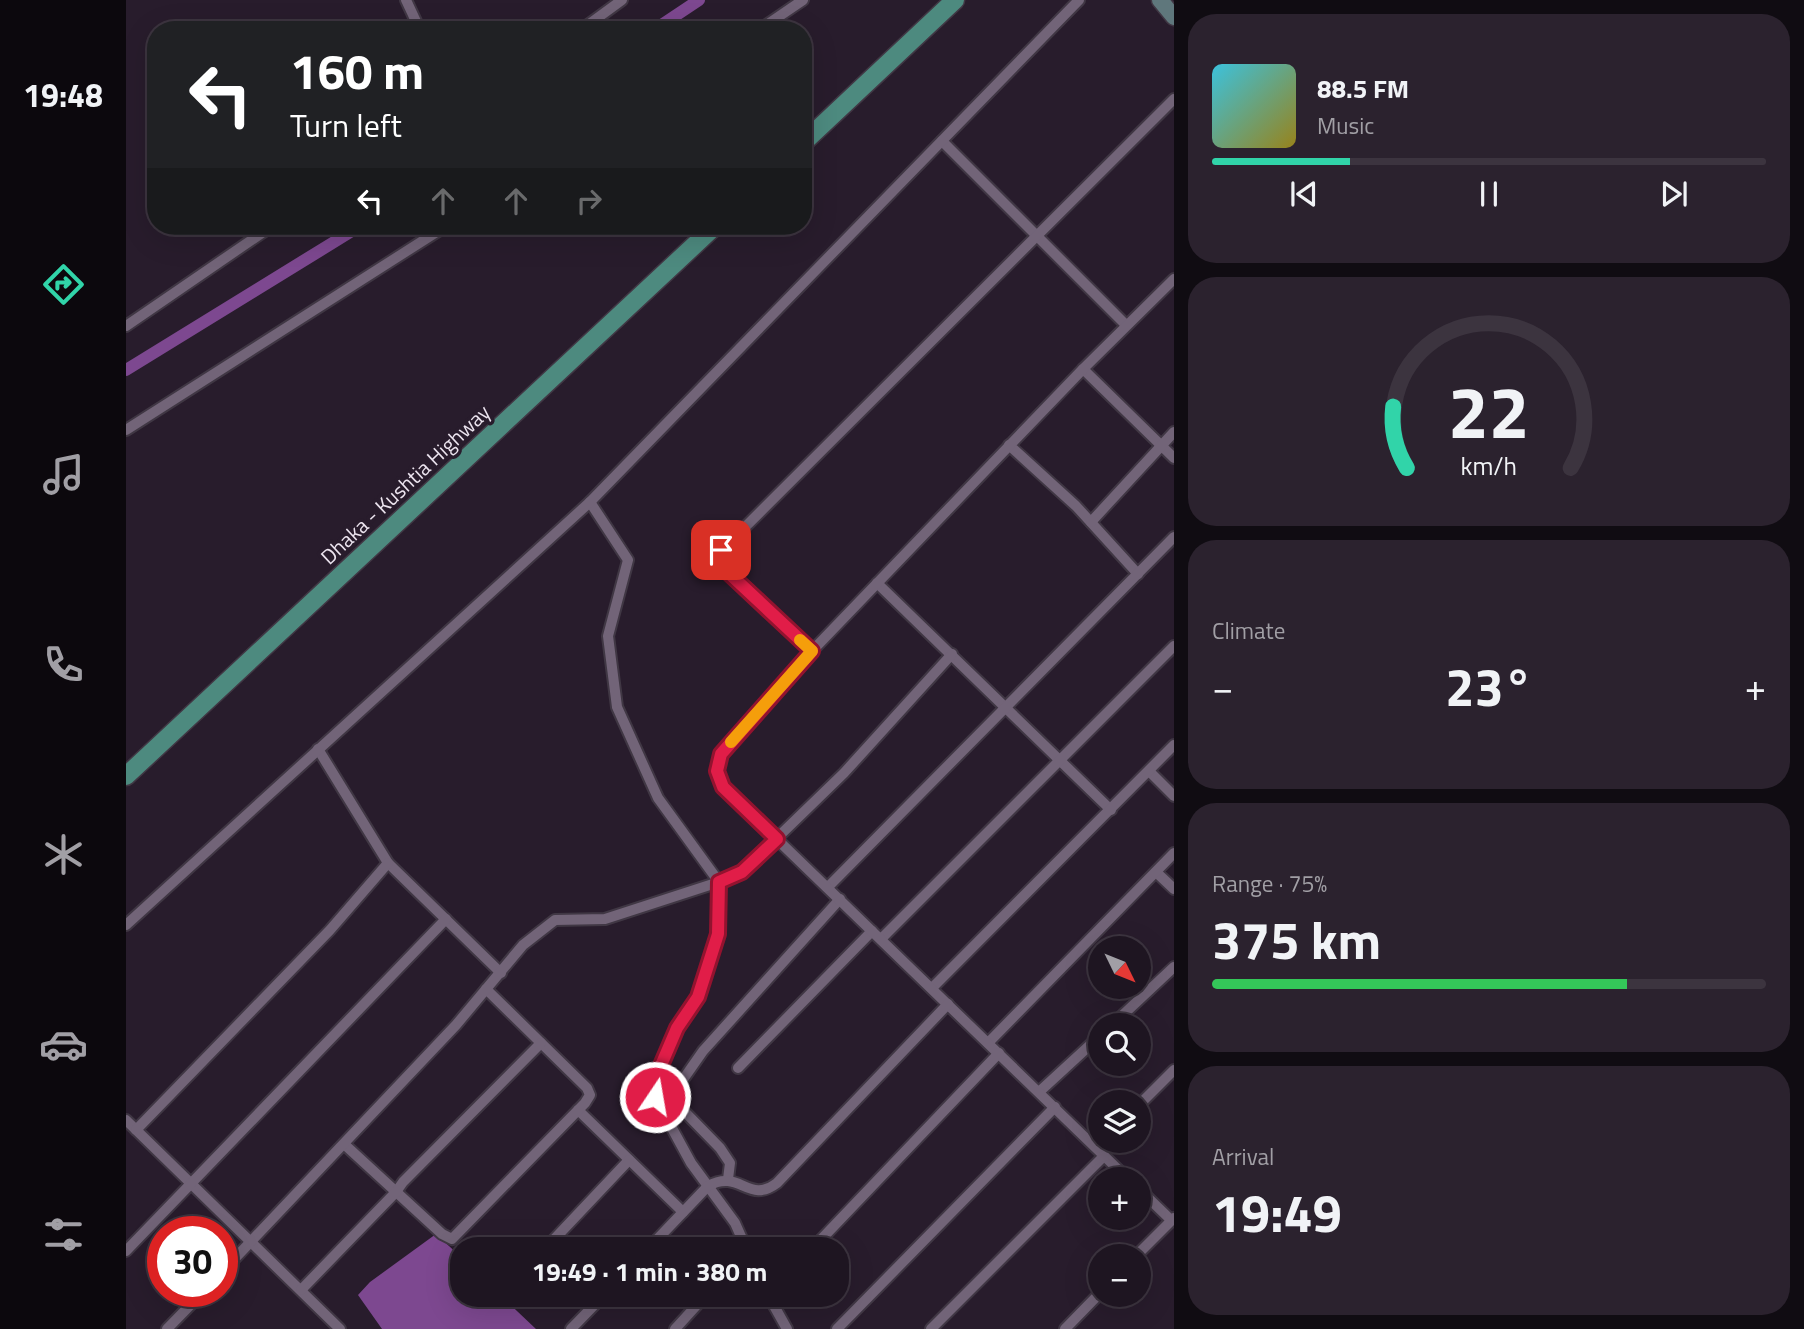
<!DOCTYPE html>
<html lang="en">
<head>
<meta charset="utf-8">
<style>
	body { margin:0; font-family:"Titillium Web",sans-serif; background:#2b222e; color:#f1f3f6; height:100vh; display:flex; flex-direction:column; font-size:26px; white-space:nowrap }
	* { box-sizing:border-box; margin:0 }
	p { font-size:23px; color:#a19fa5 }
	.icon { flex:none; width:38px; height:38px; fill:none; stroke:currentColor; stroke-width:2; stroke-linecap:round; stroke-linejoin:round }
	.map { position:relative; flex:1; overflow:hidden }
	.drawer { display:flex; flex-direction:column; gap:14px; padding:14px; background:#100c12; width:630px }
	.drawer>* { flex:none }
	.top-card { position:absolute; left:21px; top:21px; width:665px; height:214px; border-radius:28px; box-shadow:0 7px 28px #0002,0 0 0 2px #3c343f; background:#202124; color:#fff; overflow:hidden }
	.needle { width:46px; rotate:133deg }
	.fabs { position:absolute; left:962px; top:936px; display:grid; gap:14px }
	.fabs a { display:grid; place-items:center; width:63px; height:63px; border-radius:50%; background:#1e1521; box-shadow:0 7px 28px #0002,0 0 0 2px #3c343f; font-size:35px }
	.speed { position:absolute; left:21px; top:1216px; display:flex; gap:14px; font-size:35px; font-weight:700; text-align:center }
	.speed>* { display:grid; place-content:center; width:91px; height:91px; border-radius:50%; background:#1e1521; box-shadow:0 7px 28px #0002,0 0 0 2px #3c343f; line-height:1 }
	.speed .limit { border:10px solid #d22; background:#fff; color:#111 }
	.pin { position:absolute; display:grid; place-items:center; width:60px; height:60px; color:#fff; margin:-30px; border-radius:14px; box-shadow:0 4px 10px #0006 }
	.me { position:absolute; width:77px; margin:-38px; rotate:12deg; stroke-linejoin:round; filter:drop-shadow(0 0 5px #0008) }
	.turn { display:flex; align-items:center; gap:24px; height:147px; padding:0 28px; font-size:32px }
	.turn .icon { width:91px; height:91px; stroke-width:2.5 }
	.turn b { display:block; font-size:49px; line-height:60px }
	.lanes { display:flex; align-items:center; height:66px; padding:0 28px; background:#0003; justify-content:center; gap:35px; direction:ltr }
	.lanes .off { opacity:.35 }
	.big { font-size:52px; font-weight:700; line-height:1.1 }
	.drawer .card { flex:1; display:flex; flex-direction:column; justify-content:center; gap:10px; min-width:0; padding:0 24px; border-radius:28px; background:#2b222e }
	.drawer .dial { align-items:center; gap:0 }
	.dial svg { height:182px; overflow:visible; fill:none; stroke:#3c343f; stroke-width:7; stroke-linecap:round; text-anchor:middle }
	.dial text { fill:#f1f3f6; stroke:none }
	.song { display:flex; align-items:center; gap:21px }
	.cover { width:84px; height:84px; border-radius:10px; background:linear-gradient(135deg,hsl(190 70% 55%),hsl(50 70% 35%)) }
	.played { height:7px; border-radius:4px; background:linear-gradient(90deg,#31d4a9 25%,#3c343f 25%) }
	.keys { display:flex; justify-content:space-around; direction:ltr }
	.heat { display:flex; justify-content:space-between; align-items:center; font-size:38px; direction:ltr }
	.charge { height:10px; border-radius:5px; background:linear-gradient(90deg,#34c759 75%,#3c343f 0) }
	.trip { position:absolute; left:324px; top:1237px; width:399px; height:70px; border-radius:28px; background:#1e1521; box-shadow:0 7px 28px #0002,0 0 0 2px #3c343f; font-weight:700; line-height:70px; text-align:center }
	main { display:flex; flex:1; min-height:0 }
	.tabs { display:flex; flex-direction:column; width:126px; justify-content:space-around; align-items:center; background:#0c080d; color:#a19fa5 }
	.tabs .icon { width:49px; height:49px }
	.tabs .active { color:#31d4a9 }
	.tabs b { font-size:32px; color:#f1f3f6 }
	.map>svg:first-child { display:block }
	.water { fill:#7d4890 }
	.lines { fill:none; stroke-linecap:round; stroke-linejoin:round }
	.canal { stroke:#7d4890; stroke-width:12 }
	.minor-casing { stroke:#403744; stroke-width:14 }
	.secondary-casing { stroke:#403744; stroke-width:19 }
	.primary-casing { stroke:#403744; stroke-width:21 }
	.minor { stroke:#726478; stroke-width:10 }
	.secondary { stroke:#5f777c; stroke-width:16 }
	.primary { stroke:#4d8a7f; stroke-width:18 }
	.route-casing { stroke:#92132f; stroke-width:18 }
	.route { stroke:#e11d48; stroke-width:12 }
	.slow { stroke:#f59e0b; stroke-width:12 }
	.labels { text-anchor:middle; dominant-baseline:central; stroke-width:7; stroke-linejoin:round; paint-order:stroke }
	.street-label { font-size:21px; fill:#ece4ef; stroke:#281c2c }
</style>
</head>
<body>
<main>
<nav class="tabs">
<b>19:48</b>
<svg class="icon active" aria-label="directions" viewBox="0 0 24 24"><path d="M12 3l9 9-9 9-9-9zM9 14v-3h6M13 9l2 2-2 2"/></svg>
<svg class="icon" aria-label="music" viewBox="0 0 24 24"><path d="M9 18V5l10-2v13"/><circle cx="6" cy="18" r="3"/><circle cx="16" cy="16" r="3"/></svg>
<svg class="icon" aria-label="phone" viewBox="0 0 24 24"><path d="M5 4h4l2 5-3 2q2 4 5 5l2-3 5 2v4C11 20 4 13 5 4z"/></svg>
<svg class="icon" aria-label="climate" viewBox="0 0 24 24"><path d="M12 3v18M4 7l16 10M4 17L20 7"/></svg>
<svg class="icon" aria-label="car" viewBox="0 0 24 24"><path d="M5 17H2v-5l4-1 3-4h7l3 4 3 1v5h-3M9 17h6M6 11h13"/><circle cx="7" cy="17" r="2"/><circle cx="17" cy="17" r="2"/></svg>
<svg class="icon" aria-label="filters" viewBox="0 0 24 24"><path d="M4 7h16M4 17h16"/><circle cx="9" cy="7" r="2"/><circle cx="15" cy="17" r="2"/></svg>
</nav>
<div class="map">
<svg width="1048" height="1329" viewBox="0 0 1048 1329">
	<rect width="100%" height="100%" fill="#281c2c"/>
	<!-- water -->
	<path class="water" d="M 310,1234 L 336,1258 L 336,1295 L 374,1295 L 410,1329 L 256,1329 L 232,1295 L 244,1282 Z"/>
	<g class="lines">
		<!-- canal -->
		<g class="canal">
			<path d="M 528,30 L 573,0"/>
			<path d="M 0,370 L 234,226"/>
		</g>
		<defs>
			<g id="minor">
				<path d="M 280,0 L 294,30"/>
				<path d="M 455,30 L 496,0"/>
				<path d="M 633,30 L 677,0"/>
				<path d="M 816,141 L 1000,325"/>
				<path d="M 0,326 L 146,226"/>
				<path d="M 957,369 L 1048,458"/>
				<path d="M 0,430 L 320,226"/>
				<path d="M 883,445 L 950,506 L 1012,574"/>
				<path d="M 464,502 L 502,560 L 482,636 L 491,707 L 532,798 L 593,882 L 592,934 L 572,997 L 551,1028 L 536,1063 L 529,1097 L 565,1163 L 609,1223 L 621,1250"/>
				<path d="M 965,522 L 1048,432"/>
				<path d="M 751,583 L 985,810"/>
				<path d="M 686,651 L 592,563 L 591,555 L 1048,99"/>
				<path d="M 192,749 L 262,863 L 375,973"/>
				<path d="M 1023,771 L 1048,796"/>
				<path d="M 1030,872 L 1048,889"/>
				<path d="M 702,887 L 1048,537"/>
				<path d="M 0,925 L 464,502 L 953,0"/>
				<path d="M 755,939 L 1048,646"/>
				<path d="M 806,988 L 1048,745"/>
				<path d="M 985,1026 L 1048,967"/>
				<path d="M 862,1043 L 1048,853"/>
				<path d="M 612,1068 L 746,931"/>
				<path d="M 913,1092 L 975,1035"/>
				<path d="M 1013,1105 L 1048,1070"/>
				<path d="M 452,1110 L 557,1212"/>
				<path d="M 0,1120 L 214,1329"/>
				<path d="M 10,1130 L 204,930 L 262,863"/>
				<path d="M 218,1144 L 316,1234 L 326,1239 L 459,1103 L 464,1095 L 461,1088 L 360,989"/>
				<path d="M 602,1179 L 604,1163 L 594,1148 L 555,1108 L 549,1091 L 577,1051 L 714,899"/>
				<path d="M 1003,1180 L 597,787 C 591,776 590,766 595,754 L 686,651 L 957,369 L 1048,279"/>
				<path d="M 1013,1189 L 1045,1220"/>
				<path d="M 418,1250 L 503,1160"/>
				<path d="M 521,1250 L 582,1186 C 614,1168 622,1205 651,1183 L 822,1004"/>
				<path d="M 685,1250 L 873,1053"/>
				<path d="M 0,1251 L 320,919"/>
				<path d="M 1010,1256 L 1048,1218"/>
				<path d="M 96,1272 L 330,1025 L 397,945 L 429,920 L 479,919 L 593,882 L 616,872 L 718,773 L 826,654"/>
				<path d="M 175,1290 L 270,1192 L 277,1182 L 415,1043"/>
				<path d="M 642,1295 L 661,1329"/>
				<path d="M 41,1329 L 77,1292"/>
				<path d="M 445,1329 L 478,1295"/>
				<path d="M 549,1329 L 580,1295"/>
				<path d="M 711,1329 L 929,1107"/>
				<path d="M 805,1329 L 978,1156"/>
				<path d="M 939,1329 L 975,1292"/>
			</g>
			<path id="secondary" d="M 1034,0 L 1048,17"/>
			<g id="primary">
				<path d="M 677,143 L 829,0"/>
				<path d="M 0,776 L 589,226"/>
			</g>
		</defs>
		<!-- minor casing -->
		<use href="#minor" class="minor-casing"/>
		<!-- secondary casing -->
		<use href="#secondary" class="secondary-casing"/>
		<!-- primary casing -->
		<use href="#primary" class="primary-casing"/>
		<!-- minor -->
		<use href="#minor" class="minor"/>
		<!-- secondary -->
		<use href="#secondary" class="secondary"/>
		<!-- primary -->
		<use href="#primary" class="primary"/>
	</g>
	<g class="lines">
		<defs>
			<path id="route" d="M 529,1097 L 536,1063 L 551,1028 L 572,997 L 592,934 L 593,882 L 616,872 L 651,839 L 597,787 L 591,771 L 595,754 L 686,651 L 592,563 L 591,555 L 595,550"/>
		</defs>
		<!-- route casing -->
		<use href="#route" class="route-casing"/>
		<!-- route -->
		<use href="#route" class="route"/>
		<!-- slow -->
		<path class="slow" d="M 605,742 L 686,651 L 674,640"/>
	</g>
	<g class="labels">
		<!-- street labels -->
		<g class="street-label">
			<text transform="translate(279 484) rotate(-43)">Dhaka - Kushtia Highway</text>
		</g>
	</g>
</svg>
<div class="fabs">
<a><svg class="needle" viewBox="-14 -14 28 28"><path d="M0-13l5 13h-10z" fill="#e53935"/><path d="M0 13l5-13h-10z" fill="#a19fa5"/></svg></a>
<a><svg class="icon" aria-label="search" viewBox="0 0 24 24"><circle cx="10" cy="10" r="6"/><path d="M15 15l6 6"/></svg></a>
<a><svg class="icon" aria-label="layers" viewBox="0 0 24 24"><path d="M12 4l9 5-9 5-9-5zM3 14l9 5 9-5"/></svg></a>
<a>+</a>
<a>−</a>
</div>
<div class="speed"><div class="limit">30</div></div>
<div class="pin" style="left:595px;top:550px;background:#d93025"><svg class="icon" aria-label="arrive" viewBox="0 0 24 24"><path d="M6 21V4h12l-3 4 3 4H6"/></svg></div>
<svg class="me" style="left:529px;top:1097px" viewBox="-20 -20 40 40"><circle r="17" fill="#e11d48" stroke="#fff" stroke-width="3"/><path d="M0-11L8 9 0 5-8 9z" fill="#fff"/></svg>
<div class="trip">19:49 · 1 min · 380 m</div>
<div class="top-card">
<div class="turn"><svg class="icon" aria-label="left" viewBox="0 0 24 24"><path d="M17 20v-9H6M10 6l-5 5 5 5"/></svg><div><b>160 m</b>Turn left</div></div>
<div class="lanes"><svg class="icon" aria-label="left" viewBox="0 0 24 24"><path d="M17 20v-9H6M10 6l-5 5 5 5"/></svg><svg class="icon off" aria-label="ahead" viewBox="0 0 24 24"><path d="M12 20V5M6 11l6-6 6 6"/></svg><svg class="icon off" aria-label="ahead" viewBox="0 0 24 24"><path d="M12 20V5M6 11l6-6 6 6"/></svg><svg class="icon off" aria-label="right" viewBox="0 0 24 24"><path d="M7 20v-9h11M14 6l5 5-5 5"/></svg></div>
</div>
</div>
<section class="drawer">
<div class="card">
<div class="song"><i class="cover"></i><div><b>88.5 FM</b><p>Music</p></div></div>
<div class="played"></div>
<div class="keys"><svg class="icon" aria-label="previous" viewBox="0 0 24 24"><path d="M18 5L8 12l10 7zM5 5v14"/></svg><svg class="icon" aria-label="pause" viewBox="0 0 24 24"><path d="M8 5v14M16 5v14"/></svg><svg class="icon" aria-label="next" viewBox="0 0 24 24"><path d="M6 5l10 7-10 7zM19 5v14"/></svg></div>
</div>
<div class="card dial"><svg viewBox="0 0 100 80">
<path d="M14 69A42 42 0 1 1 86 69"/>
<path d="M14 69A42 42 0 0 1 8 42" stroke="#31d4a9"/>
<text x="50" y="56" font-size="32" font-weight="700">22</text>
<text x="50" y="72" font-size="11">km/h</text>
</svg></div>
<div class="card"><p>Climate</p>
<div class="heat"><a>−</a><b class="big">23°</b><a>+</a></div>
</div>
<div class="card"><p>Range · 75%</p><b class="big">375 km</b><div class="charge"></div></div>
<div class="card"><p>Arrival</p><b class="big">19:49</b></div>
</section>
</main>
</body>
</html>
